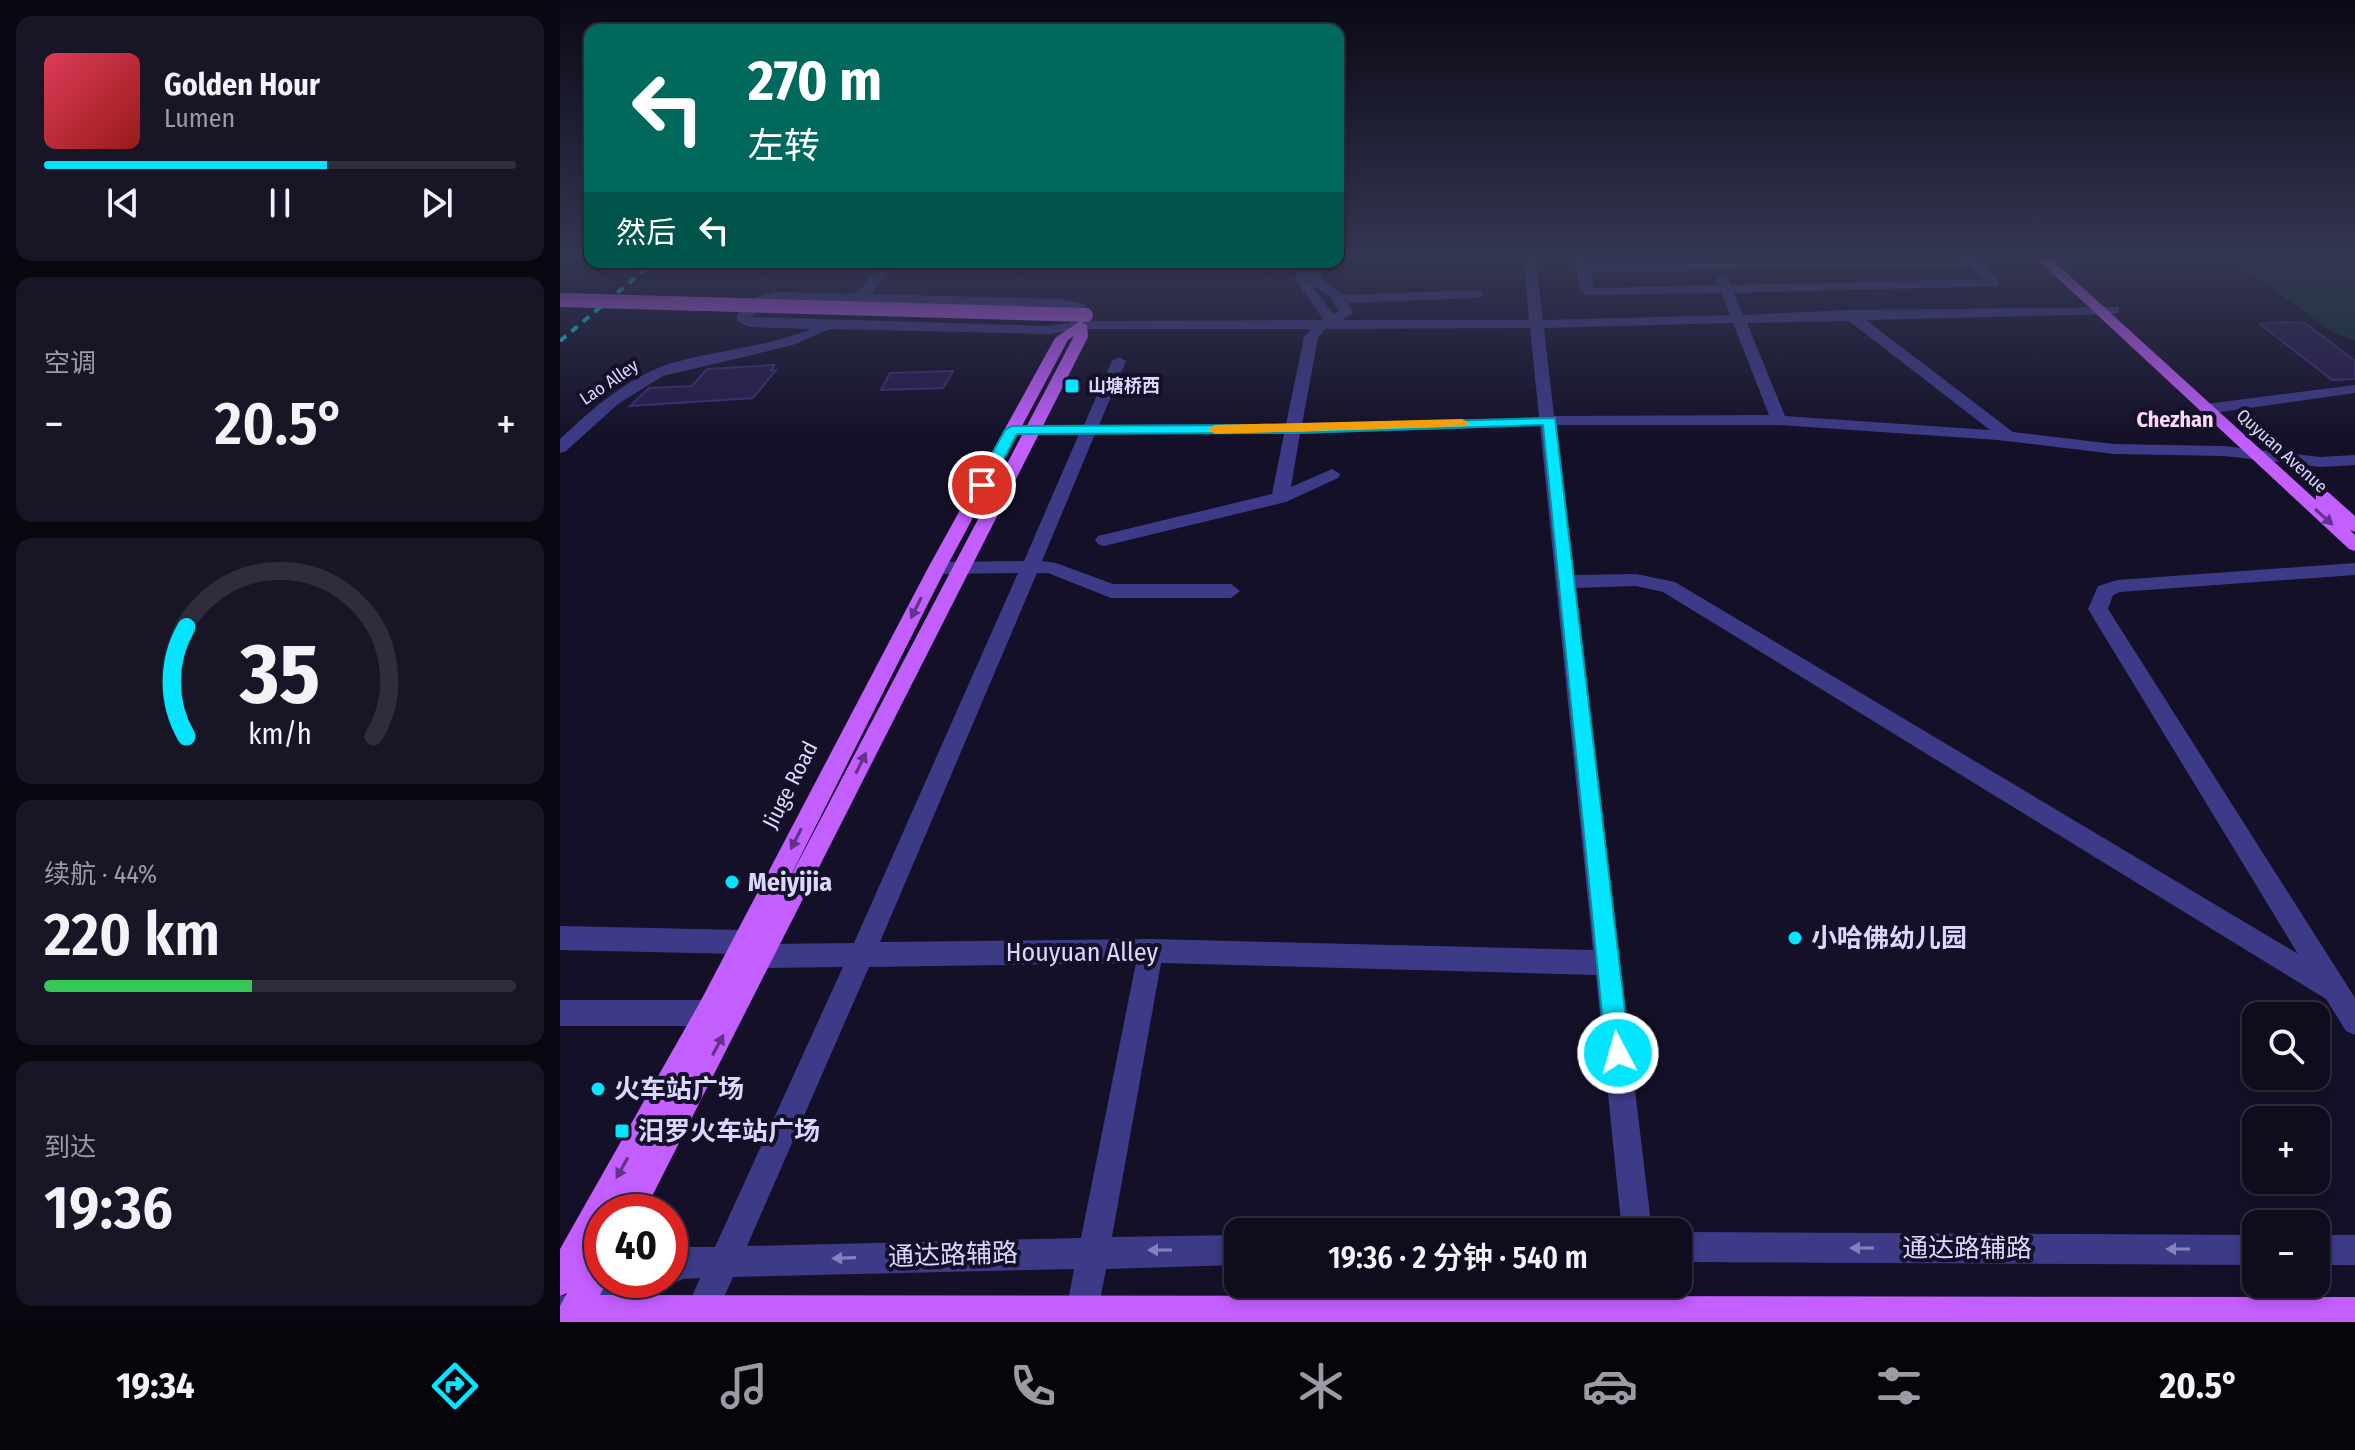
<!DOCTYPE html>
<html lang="zh">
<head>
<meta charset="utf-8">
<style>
	body { margin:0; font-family:"Fira Sans Condensed","Noto Sans SC",sans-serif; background:#181527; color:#f1f3f6; height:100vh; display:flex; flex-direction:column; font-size:30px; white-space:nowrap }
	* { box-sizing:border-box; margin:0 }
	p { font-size:26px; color:#9b9ba4 }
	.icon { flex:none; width:44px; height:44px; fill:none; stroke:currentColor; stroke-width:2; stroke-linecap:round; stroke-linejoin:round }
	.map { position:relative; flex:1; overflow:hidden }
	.drawer { display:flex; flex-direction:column; gap:16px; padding:16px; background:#080710; width:560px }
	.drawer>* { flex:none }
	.hud { position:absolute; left:24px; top:24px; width:760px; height:244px; border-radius:16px; box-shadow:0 4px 12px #0003,0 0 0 2px #2f2c3c; background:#00695c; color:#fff; overflow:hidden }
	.tools { position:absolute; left:1682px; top:1002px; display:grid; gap:16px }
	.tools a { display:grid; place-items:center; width:88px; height:88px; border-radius:16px; background:#0f0c1e; box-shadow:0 4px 12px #0003,0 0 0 2px #2f2c3c; font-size:40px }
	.speed { position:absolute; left:24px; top:1194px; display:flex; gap:16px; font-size:40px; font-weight:700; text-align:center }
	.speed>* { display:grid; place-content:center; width:104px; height:104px; border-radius:50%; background:#0f0c1e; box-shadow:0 4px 12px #0003,0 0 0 2px #2f2c3c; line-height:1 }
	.speed .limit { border:12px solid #d22; background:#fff; color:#111 }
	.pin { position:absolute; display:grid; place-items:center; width:68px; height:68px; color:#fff; margin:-34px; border:4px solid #fff; border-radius:50%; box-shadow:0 2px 8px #0007 }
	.me { position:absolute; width:88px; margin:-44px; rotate:354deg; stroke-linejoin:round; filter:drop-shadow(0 0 6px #0008) }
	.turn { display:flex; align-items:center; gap:28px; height:168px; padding:0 32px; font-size:36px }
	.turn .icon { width:104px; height:104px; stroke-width:2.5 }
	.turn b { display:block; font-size:56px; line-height:68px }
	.then { display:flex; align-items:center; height:76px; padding:0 32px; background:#0003; gap:16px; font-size:30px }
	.big { font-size:60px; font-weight:600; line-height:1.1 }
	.drawer .tile { flex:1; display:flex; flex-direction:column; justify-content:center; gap:12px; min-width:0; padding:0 28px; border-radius:16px; background:#181527 }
	.drawer .dial { align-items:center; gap:0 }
	.dial svg { height:208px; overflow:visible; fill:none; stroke:#2f2c3c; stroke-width:7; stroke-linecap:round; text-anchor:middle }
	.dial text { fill:#f1f3f6; stroke:none }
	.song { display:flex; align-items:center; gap:24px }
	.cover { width:96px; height:96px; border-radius:12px; background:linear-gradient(135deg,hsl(350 70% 55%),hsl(0 70% 35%)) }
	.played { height:8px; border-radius:4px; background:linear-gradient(90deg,#03e5ff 60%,#2f2c3c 60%) }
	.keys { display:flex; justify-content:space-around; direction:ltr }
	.heat { display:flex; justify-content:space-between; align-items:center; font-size:44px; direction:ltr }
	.charge { height:12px; border-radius:6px; background:linear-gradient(90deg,#34c759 44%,#2f2c3c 0) }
	.trip { position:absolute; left:664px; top:1218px; width:468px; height:80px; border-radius:16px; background:#0f0c1e; box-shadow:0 4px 12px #0003,0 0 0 2px #2f2c3c; font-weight:600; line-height:80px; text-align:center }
	.menu { display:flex; height:128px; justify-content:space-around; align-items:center; background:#06050c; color:#9b9ba4 }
	.menu .icon { width:56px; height:56px }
	.menu .active { color:#03e5ff }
	.menu b { font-size:36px; color:#f1f3f6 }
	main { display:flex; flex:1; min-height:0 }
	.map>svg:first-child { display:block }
	.green { fill:#123332 }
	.building { fill:#251b4a; stroke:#3c2d76; stroke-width:2 }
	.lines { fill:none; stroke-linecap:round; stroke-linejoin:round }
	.minor { fill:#3d3a88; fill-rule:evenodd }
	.major { fill:#c35eff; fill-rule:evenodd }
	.rail { stroke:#03e5ff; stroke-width:4; stroke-dasharray:8 7; stroke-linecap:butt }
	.major-bridge { stroke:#c35eff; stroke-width:14 }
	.oneway { fill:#633389 }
	.oneway2 { fill:#8581be }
	.route { fill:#03e5ff; stroke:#0295a6; stroke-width:2 }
	.slow { fill:#f59e0b }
	.poi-dot { fill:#03e5ff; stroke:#141028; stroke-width:3 }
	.labels { text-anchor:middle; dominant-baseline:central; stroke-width:8; stroke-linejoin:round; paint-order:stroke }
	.far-street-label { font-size:18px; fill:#dcd7ff; stroke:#141028 }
	.far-poi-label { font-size:18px; font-weight:bold; fill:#dcd7ff; stroke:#141028; text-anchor:start }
	.far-quarter-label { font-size:22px; font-weight:bold; fill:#ffd9f1; stroke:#141028 }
	.street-label { font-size:22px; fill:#dcd7ff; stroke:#141028 }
	.near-poi-label { font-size:26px; font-weight:bold; fill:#dcd7ff; stroke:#141028; text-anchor:start }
	.near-street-label { font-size:26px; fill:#dcd7ff; stroke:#141028 }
</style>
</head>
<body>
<main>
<section class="drawer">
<div class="tile">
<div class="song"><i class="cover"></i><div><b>Golden Hour</b><p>Lumen</p></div></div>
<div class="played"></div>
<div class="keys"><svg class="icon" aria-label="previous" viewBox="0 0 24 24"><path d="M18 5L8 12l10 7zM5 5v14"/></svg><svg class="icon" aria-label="pause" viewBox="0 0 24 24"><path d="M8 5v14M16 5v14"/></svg><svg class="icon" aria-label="next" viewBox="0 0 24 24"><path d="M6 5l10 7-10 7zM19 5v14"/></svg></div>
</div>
<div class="tile"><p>空调</p>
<div class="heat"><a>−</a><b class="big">20.5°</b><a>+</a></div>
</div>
<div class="tile dial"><svg viewBox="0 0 100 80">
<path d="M14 69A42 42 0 1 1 86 69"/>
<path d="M14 69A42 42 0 0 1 14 27" stroke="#03e5ff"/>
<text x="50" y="56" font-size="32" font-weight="700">35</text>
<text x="50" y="72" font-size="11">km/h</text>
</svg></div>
<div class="tile"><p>续航 · 44%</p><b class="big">220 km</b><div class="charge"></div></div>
<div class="tile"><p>到达</p><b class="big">19:36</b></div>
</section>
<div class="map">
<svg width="1795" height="1322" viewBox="0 0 1795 1322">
	<rect width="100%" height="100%" fill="#141028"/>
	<!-- green -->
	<path class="green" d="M 1667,256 L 1795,256 L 1795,341 L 1771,331 Z"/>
	<!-- building -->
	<g class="building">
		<path d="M 1724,322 L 1745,323 L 1795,361 L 1795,379 L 1772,380 L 1700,324 Z"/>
		<path d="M 215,365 L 211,370 L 216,370 L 193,398 L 70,406 L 89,388 L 132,386 L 147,369 Z"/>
		<path d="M 393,371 L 383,388 L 321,390 L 330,373 Z"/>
	</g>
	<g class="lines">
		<!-- minor -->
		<g class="minor">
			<path d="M 963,256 L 975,256 L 983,320 L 1170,315 L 1161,293 L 1026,295 L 1020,289 L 1014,256 L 1026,256 L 1028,264 L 1403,259 L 1401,256 L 1414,256 L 1438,280 L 1438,286 L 1174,293 L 1183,315 L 1289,310 L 1559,307 L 1559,313 L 1554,314 L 1306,320 L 1453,432 L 1554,444 L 1664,446 L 1760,457 L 1795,455 L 1795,465 L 1760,467 L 1664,456 L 1554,454 L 1438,440 L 1219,425 L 996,425 L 1014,575 L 1076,574 L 1115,582 L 1738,954 L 1528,609 L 1538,586 L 1557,580 L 1795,563 L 1795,575 L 1560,592 L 1553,595 L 1548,609 L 1795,998 L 1795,1035 L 1786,1031 L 1766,999 L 1103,592 L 1076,586 L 1015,588 L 1092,1232 L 1062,1232 L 1036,975 L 601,963 L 552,1237 L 678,1235 L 678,1265 L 546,1269 L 536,1322 L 504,1322 L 514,1269 L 173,1277 L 153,1322 L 121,1322 L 140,1278 L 123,1279 L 110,1284 L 101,1280 L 110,1280 L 110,1252 L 123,1247 L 155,1247 L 283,967 L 205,968 L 179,954 L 0,950 L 0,926 L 183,930 L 208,944 L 294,943 L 458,573 L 377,574 L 368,568 L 377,562 L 464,561 L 519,434 L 452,435 L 444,430 L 446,427 L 524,425 L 552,361 L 559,357 L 566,361 L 539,425 L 726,424 L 744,337 L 751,329 L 520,329 L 489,334 L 270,329 L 233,345 L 103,376 L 58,404 L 6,451 L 0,453 L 0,439 C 33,408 68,377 112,363 C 158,350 207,347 251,329 L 190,327 L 177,321 L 177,315 L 197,297 L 216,292 L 293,294 L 301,289 L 323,262 L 336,262 L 311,294 L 500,299 L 523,304 L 533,315 L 526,319 L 513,310 L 500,307 L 217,300 L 207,303 L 191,317 L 489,326 L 520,321 L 760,320 L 763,319 L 735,279 L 737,262 L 749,262 L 748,272 L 758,262 L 771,262 L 761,274 L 761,279 L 783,295 L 917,290 L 924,294 L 917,298 L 788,303 L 793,313 L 782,320 L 969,320 ZM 1410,267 L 1422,279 L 1171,285 L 1167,276 L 1162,275 L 1156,279 L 1158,285 L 1034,288 L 1030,272 ZM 752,285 L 770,297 L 779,311 L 773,314 ZM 1289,321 L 1430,430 L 1225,416 L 1187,323 ZM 1173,323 L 1209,415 L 994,416 L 984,328 ZM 970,328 L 979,417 L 742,424 L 758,338 L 765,329 ZM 980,426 L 1033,950 L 591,939 L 320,942 L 477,573 L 488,573 L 551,598 L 671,598 L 680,591 L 671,584 L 553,584 L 496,563 L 482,561 L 535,434 L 724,434 L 712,494 L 538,536 L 535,540 L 538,544 L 544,546 L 726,502 L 778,478 L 780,474 L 772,469 L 731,487 L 740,434 ZM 576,963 L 521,1238 L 187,1246 L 309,967 Z"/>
			<path d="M 1795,385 L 1795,393 L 1646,414 L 1638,409 L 1646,404 Z"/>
			<path d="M 0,1000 L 159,1000 L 168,1004 L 172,1013 L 168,1022 L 159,1026 L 0,1026 Z"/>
			<path d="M 1118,1232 L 1696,1235 L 1696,1265 L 1118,1262 Z"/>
			<rect x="1756" y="1235" width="39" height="30"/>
			<path d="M 48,1280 L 100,1280 L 95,1291 L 26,1322 L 0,1322 L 0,1296 L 13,1295 Z"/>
			<path d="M 1065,1284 L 1097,1284 L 1100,1322 L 1068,1322 Z"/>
		</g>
		<!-- major -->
		<g class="major">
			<path d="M 1474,256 L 1488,256 L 1756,500 L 1756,492 L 1768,492 L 1795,516 L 1795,532 L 1790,530 L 1795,535 L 1795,551 L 1789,549 Z"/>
			<path d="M 520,321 L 527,325 L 528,337 L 84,1212 L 42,1212 L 42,1234 L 35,1247 L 42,1244 L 42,1280 L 48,1280 L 40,1295 L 1795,1297 L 1795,1322 L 0,1322 L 0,1306 L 7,1293 L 0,1296 L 0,1249 L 139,1004 L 368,568 L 495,338 ZM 514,336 L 223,891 L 386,568 L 508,340 Z"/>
		</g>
		<!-- rail -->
		<path class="rail" d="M 0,341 L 94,262"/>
		<!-- major-bridge -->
		<path class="major-bridge" d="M 0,300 L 526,315"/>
	</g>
	<!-- one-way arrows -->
	<defs><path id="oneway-solid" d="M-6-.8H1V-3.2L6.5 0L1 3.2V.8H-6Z" transform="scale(2)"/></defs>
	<g class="oneway">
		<use href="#oneway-solid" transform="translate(1764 517) rotate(42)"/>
		<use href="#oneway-solid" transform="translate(356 608) rotate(117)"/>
		<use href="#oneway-solid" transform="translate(301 763) rotate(-64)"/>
		<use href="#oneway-solid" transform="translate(236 839) rotate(117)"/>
		<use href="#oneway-solid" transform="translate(158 1045) rotate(-62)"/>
		<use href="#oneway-solid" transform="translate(62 1168) rotate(119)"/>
	</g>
	<g class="oneway2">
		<use href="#oneway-solid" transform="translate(1302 1248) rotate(-180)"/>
		<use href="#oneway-solid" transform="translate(1618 1249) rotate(-180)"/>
		<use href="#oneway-solid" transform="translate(600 1250) rotate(180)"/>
		<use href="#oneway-solid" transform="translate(284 1258) rotate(178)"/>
	</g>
	<!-- sky -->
	<linearGradient id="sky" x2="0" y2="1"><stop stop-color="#0b0916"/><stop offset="0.58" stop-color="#343753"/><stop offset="1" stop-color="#343753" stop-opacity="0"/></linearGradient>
	<rect width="1795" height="442" fill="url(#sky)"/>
	<!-- route -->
	<path class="route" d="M 995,418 L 1070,1053 L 1067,1061 L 1058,1065 L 1049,1061 L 1046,1053 L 983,425 L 734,433 L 457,434 L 428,489 L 415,485 L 445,430 L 452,426 L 734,425 Z"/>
	<!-- slow -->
	<path class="slow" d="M 902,419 L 909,423 L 907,426 L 655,434 L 648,429 L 655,425 Z"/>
	<!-- markers -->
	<g class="poi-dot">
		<rect x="504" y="378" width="16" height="16" rx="4"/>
		<circle cx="172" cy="882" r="8"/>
		<circle cx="1235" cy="938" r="8"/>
		<circle cx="38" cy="1089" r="8"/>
		<rect x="54" y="1123" width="16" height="16" rx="4"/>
	</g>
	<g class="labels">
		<!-- far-street labels -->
		<g class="far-street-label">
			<text transform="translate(49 382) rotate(-34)">Lao Alley</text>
			<text transform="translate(1722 451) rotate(42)">Quyuan Avenue</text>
		</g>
		<!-- far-poi labels -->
		<g class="far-poi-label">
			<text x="528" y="386">山塘桥西</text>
		</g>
		<!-- far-quarter labels -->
		<g class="far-quarter-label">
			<text x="1615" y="419">Chezhan</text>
		</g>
		<!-- street labels -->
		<g class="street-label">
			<text transform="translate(230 785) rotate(-63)">Jiuge Road</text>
		</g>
		<!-- near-poi labels -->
		<g class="near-poi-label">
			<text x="188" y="882">Meiyijia</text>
			<text x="1251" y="938">小哈佛幼儿园</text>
			<text x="54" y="1089">火车站广场</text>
			<text x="78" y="1131">汨罗火车站广场</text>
		</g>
		<!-- near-street labels -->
		<g class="near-street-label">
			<text x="522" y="952">Houyuan Alley</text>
			<text x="1407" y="1248">通达路辅路</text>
			<text transform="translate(393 1255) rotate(-2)">通达路辅路</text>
		</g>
	</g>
</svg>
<div class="tools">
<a><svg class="icon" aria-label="search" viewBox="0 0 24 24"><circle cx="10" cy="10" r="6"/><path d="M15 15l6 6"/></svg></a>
<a>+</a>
<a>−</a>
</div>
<div class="speed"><div class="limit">40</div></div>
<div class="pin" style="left:422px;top:485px;background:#d93025"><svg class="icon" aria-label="arrive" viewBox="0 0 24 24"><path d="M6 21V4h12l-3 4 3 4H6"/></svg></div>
<svg class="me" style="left:1058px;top:1053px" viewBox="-20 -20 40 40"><circle r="17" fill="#03e5ff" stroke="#fff" stroke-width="3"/><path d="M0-11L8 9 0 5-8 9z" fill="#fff"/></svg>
<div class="trip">19:36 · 2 分钟 · 540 m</div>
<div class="hud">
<div class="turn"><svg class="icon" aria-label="left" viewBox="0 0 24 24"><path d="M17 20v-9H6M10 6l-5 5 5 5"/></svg><div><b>270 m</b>左转</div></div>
<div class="then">然后<svg class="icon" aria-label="left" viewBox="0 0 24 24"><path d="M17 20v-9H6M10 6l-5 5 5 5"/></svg></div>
</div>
</div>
</main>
<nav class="menu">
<b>19:34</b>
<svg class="icon active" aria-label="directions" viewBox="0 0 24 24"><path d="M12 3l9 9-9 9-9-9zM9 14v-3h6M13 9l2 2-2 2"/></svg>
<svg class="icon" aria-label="music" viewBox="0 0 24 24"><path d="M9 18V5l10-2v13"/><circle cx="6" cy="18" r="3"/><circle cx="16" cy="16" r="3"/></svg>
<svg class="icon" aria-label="phone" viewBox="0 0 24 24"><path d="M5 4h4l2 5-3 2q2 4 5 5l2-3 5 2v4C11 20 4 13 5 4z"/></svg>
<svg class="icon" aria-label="climate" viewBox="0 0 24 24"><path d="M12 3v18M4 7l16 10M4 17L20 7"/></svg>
<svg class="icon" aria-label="car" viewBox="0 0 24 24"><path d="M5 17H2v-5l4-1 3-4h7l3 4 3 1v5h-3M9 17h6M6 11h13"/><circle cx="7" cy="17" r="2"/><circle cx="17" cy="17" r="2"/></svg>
<svg class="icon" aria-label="filters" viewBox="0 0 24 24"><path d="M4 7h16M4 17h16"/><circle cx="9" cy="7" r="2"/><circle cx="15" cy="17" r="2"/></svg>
<b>20.5°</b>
</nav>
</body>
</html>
